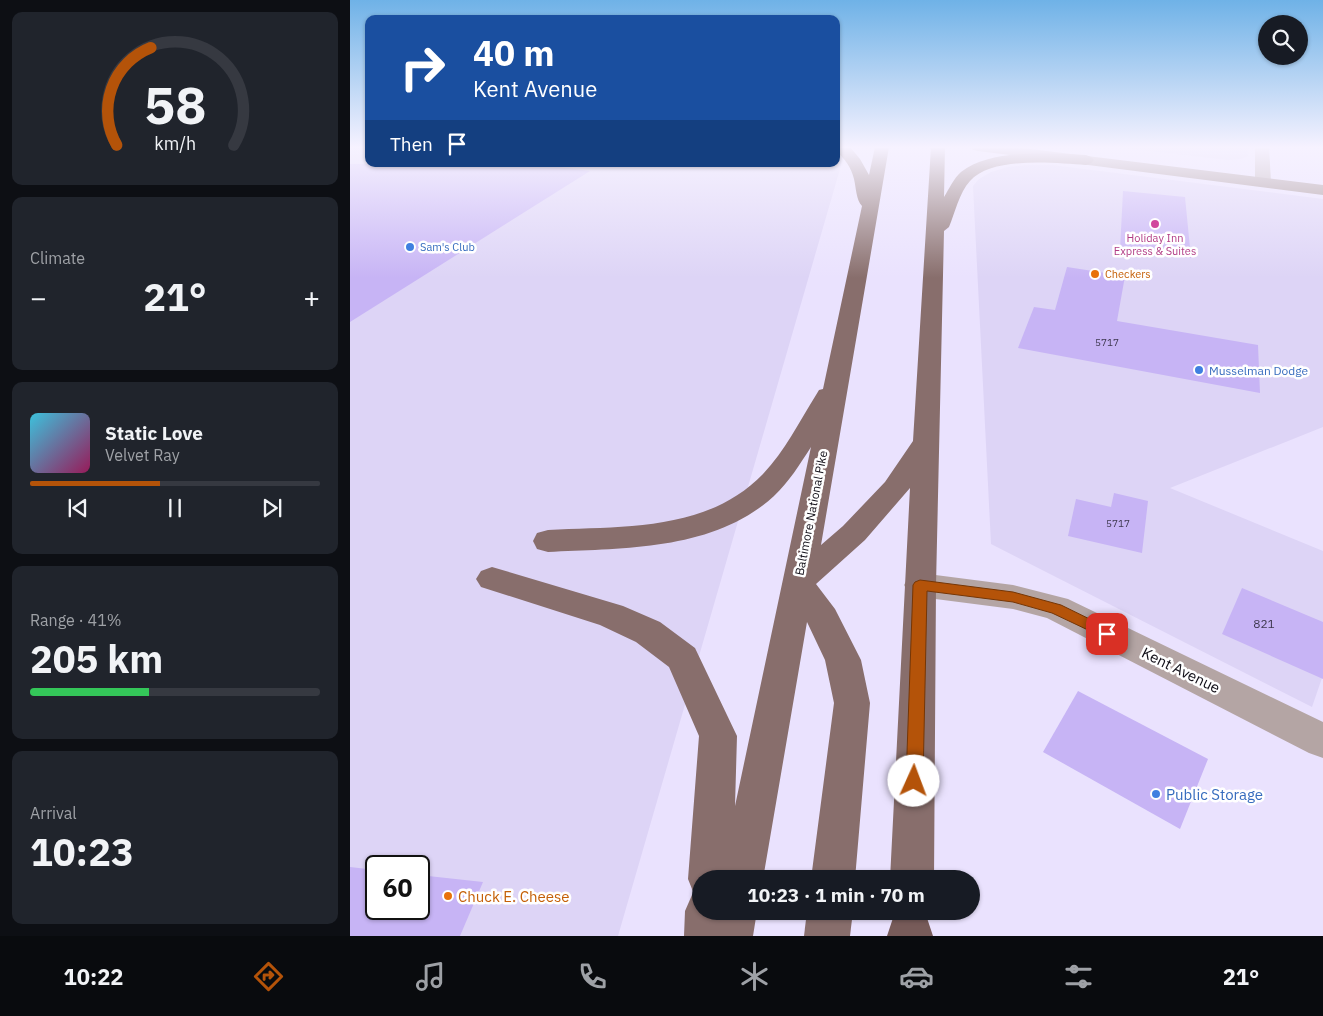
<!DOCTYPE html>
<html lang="en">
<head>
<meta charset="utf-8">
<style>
	body { margin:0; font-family:"IBM Plex Sans",sans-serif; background:#20242c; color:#f1f3f6; height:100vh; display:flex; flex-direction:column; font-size:19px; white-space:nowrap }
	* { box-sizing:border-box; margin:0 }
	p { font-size:16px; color:#9ea1a6 }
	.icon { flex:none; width:28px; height:28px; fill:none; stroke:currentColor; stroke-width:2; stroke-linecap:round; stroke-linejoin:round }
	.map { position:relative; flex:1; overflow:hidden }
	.side { display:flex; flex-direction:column; gap:12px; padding:12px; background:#0d0f14; width:350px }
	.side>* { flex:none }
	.banner { position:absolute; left:15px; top:15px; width:475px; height:152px; border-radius:10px; box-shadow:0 1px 4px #0004; background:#1a4fa0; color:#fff; overflow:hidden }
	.fabs { position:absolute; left:908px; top:15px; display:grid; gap:10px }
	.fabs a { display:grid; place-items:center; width:50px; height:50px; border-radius:50%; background:#171b24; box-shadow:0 1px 4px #0004; font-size:25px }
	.speed { position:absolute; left:15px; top:855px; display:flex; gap:10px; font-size:25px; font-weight:700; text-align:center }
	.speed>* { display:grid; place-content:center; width:65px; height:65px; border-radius:50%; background:#171b24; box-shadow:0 1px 4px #0004; line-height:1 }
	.speed .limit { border:2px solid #111; border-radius:8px; background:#fff; color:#111 }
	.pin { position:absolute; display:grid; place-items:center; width:42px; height:42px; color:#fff; margin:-21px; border-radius:10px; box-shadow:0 2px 8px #0006 }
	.me { position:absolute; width:55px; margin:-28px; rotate:2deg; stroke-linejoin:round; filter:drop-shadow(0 0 4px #0008) }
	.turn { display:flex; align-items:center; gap:18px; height:105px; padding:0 25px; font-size:22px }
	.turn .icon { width:65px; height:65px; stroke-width:2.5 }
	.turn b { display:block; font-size:35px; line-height:42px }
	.then { display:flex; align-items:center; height:48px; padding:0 25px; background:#0003; gap:10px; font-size:19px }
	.big { font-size:38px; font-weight:700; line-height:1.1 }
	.side .widget { flex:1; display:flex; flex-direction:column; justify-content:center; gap:8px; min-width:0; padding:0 18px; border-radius:10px; background:#20242c }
	.side .dial { align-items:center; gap:0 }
	.dial svg { height:130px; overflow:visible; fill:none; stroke:#363941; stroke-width:7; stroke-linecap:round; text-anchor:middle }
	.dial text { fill:#f1f3f6; stroke:none }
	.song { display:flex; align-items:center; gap:15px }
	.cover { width:60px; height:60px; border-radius:8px; background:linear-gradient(135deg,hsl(190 70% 55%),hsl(330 70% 35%)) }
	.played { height:5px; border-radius:2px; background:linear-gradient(90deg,#b45309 45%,#363941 45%) }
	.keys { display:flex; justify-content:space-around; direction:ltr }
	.heat { display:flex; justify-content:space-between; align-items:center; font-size:28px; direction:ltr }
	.charge { height:8px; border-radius:4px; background:linear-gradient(90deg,#34c759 41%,#363941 0) }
	.trip { position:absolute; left:342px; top:870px; width:288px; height:50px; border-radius:25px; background:#171b24; box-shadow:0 1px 4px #0004; font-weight:700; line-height:50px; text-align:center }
	.tab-bar { display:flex; height:80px; justify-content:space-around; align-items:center; background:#090b0e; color:#9ea1a6 }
	.tab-bar .icon { width:35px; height:35px }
	.tab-bar .current { color:#b45309 }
	.tab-bar b { font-size:22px; color:#f1f3f6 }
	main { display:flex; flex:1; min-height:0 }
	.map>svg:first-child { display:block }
	.built { fill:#ddd4f6; fill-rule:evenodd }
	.building { fill:#c7b4f5 }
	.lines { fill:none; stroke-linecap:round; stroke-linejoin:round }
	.minor { fill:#b4a5a4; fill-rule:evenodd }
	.secondary { fill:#9a8584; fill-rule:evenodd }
	.primary { fill:#886e6c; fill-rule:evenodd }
	.motorway { fill:#775b59; fill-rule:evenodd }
	.route { fill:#b45309; stroke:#753606 }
	.hotel-dot { fill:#d1479c; stroke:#fff; stroke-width:2 }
	.shop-dot { fill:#3f7fe0; stroke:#fff; stroke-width:2 }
	.food-dot { fill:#e8710a; stroke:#fff; stroke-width:2 }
	.labels { text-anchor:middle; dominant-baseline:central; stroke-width:5; stroke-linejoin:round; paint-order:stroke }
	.number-label { font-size:10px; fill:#3e384f }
	.far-hotel-label { font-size:11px; fill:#b23c85; stroke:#fff }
	.far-shop-label { font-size:11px; fill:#366cbe; stroke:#fff; text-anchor:start }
	.far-food-label { font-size:11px; fill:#c56008; stroke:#fff; text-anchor:start }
	.shop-label { font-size:12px; fill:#366cbe; stroke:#fff; text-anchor:start }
	.street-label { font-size:12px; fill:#110f18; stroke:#fff }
	.near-number-label { font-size:12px; fill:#3e384f }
	.near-street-label { font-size:15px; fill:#110f18; stroke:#fff }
	.near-shop-label { font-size:15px; fill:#366cbe; stroke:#fff; text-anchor:start }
	.near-food-label { font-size:15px; fill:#c56008; stroke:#fff; text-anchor:start }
</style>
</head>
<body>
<main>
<section class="side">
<div class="widget dial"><svg viewBox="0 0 100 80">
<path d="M14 69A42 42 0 1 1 86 69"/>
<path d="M14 69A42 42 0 0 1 35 9" stroke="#b45309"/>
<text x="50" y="56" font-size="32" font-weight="700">58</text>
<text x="50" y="72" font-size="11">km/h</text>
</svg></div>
<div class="widget"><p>Climate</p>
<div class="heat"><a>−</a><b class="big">21°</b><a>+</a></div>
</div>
<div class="widget">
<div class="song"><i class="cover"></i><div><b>Static Love</b><p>Velvet Ray</p></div></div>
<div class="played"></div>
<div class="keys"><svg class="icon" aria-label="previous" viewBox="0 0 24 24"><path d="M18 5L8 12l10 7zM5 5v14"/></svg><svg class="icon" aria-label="pause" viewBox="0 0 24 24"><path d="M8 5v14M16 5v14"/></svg><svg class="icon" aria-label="next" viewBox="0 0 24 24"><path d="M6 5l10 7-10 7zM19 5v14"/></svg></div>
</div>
<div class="widget"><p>Range · 41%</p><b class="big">205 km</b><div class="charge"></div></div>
<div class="widget"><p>Arrival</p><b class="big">10:23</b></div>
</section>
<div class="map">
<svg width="973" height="936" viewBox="0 0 973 936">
	<rect width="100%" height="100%" fill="#eae2fe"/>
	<!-- built -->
	<g class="built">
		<path d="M 0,147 L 19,147 L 19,164 L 486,164 L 486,158 L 492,162 L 268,936 L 0,936 ZM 26,866 L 69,866 L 69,909 L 26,909 Z"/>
		<path d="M 766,147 L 898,147 L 898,156 L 891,159 L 878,160 Z"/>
		<path d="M 678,165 L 702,165 L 973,199 L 973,427 L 820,488 L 973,551 L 973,675 L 962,707 L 641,544 L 623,186 L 629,179 L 641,172 L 658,167 Z"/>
	</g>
	<!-- building -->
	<g class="building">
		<path d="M 0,164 L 186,164 L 240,171 L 0,322 Z"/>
		<path d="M 773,191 L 835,197 L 841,258 L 770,250 Z"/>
		<path d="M 717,267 L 775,276 L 767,321 L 908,345 L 910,393 L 668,348 L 684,307 L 705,310 Z"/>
		<path d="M 764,493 L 798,501 L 792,553 L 718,536 L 726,499 L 761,507 Z"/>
		<path d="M 892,588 L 973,622 L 973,679 L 872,634 Z"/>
		<path d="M 728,691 L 858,759 L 830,829 L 693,752 Z"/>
		<path d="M 0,867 L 26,870 L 26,909 L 69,909 L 69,875 L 133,882 L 110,936 L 0,936 Z"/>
	</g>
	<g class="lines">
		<!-- minor -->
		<g class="minor">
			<path d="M 905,147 L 919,147 L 921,182 L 919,185 L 907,185 L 905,182 Z"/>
			<path d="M 570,573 L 663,585 L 718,599 L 973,722 L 973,758 L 959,753 L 697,618 L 663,609 L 570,597 L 559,594 L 554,585 L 559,576 Z"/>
		</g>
		<!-- secondary -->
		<path class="secondary" d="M 621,147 L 664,147 L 973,185 L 973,195 L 628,151 L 623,150 Z"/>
		<!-- primary -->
		<g class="primary">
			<path d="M 486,147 L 500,147 L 510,159 L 519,175 L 525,147 L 539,147 L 471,545 L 493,526 L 535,482 L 563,441 L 581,147 L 595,147 L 594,197 C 599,189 604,178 611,172 C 642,148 699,154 736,155 L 741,157 L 744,160 L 741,163 L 736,165 C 705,163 642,156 620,181 C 609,193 605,213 599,227 L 594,231 L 586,585 L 584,879 L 540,879 L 560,488 L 515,540 L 466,584 L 485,609 L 511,660 L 520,703 L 505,879 L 461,879 L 484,703 L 475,660 L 457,622 L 413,879 L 351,879 L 351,911 L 407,911 L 403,936 L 334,936 L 335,911 L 342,895 L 344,894 L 338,879 L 349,736 L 319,667 L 286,642 L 250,625 L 131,587 L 126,579 L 131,571 L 142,567 L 273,606 L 310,622 L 345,648 L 387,736 L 385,806 L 461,447 C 450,464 439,482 424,496 C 364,551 274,548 198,552 L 187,549 L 183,541 L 187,533 L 198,530 C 272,526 357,532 413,474 C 435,451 449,422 466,395 L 469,390 L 473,389 L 512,206 C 506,200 506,187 504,179 C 501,167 495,159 486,151 Z"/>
			<path d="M 457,911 L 503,911 L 500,936 L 454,936 Z"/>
		</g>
		<!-- motorway -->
		<path class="motorway" d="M 552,911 L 568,911 L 576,915 L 583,936 L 537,936 L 544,915 Z"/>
	</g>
	<!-- sky -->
	<linearGradient id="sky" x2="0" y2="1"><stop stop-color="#6fb2e7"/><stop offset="0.53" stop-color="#f6f2ff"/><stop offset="1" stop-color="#f6f2ff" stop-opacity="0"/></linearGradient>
	<rect width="973" height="278" fill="url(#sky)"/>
	<!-- route -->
	<path class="route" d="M 570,580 L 663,592 L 711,605 L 762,630 L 764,634 L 762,638 L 757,639 L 702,613 L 663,602 L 577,591 L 573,781 L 570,786 L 564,789 L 559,786 L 556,781 L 563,585 L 565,582 Z"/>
	<!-- markers -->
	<circle class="hotel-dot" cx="805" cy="224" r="5"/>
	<g class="shop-dot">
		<circle cx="60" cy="247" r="5"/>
		<circle cx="849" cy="370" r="5"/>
		<circle cx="806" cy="794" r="5"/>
	</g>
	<g class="food-dot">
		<circle cx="745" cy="274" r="5"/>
		<circle cx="98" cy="896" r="5"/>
	</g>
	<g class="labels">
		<!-- number labels -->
		<g class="number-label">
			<text x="757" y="342">5717</text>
			<text x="768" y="523">5717</text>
		</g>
		<!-- far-hotel labels -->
		<g class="far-hotel-label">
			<text x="805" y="238">Holiday Inn<tspan x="805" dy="13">Express &amp; Suites</tspan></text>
		</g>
		<!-- far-shop labels -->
		<g class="far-shop-label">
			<text x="70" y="247">Sam's Club</text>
		</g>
		<!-- far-food labels -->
		<g class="far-food-label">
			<text x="755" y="274">Checkers</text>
		</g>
		<!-- shop labels -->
		<g class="shop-label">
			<text x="859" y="370">Musselman Dodge</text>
		</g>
		<!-- street labels -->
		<g class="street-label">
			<text transform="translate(461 513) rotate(-79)">Baltimore National Pike</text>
		</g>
		<!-- near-number labels -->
		<g class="near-number-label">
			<text x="914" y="623">821</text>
		</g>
		<!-- near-street labels -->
		<g class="near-street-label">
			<text transform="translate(831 670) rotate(26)">Kent Avenue</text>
		</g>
		<!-- near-shop labels -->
		<g class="near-shop-label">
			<text x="816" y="794">Public Storage</text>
		</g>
		<!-- near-food labels -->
		<g class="near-food-label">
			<text x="108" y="896">Chuck E. Cheese</text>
		</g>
	</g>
</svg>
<div class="fabs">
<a><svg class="icon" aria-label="search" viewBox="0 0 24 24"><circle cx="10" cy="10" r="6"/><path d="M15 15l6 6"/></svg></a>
</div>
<div class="speed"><div class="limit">60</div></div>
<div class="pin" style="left:757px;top:634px;background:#d93025"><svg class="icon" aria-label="arrive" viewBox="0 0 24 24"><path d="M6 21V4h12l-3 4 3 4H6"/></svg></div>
<svg class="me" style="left:564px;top:781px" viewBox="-20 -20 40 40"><circle r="19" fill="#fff"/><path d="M0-13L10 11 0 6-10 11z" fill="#b45309"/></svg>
<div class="trip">10:23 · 1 min · 70 m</div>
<div class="banner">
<div class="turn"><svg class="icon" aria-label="right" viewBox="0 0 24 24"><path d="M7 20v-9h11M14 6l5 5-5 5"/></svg><div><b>40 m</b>Kent Avenue</div></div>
<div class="then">Then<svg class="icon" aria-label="arrive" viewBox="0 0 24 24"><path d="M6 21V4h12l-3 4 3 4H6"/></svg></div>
</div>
</div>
</main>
<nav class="tab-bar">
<b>10:22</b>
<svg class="icon current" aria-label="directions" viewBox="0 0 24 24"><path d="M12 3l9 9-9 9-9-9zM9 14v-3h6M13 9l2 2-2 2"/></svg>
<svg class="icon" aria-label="music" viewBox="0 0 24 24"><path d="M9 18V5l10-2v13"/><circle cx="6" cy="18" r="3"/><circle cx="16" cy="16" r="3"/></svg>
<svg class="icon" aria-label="phone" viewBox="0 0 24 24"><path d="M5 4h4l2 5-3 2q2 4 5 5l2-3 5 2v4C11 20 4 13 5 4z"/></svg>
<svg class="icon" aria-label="climate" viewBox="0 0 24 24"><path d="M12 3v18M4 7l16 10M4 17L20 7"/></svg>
<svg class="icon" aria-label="car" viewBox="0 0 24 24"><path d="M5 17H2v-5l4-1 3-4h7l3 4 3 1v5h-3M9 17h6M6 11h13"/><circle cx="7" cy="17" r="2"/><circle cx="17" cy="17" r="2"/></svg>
<svg class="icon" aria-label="filters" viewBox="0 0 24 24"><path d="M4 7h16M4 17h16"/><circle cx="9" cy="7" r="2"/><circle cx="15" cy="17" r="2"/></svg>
<b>21°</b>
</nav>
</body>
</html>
